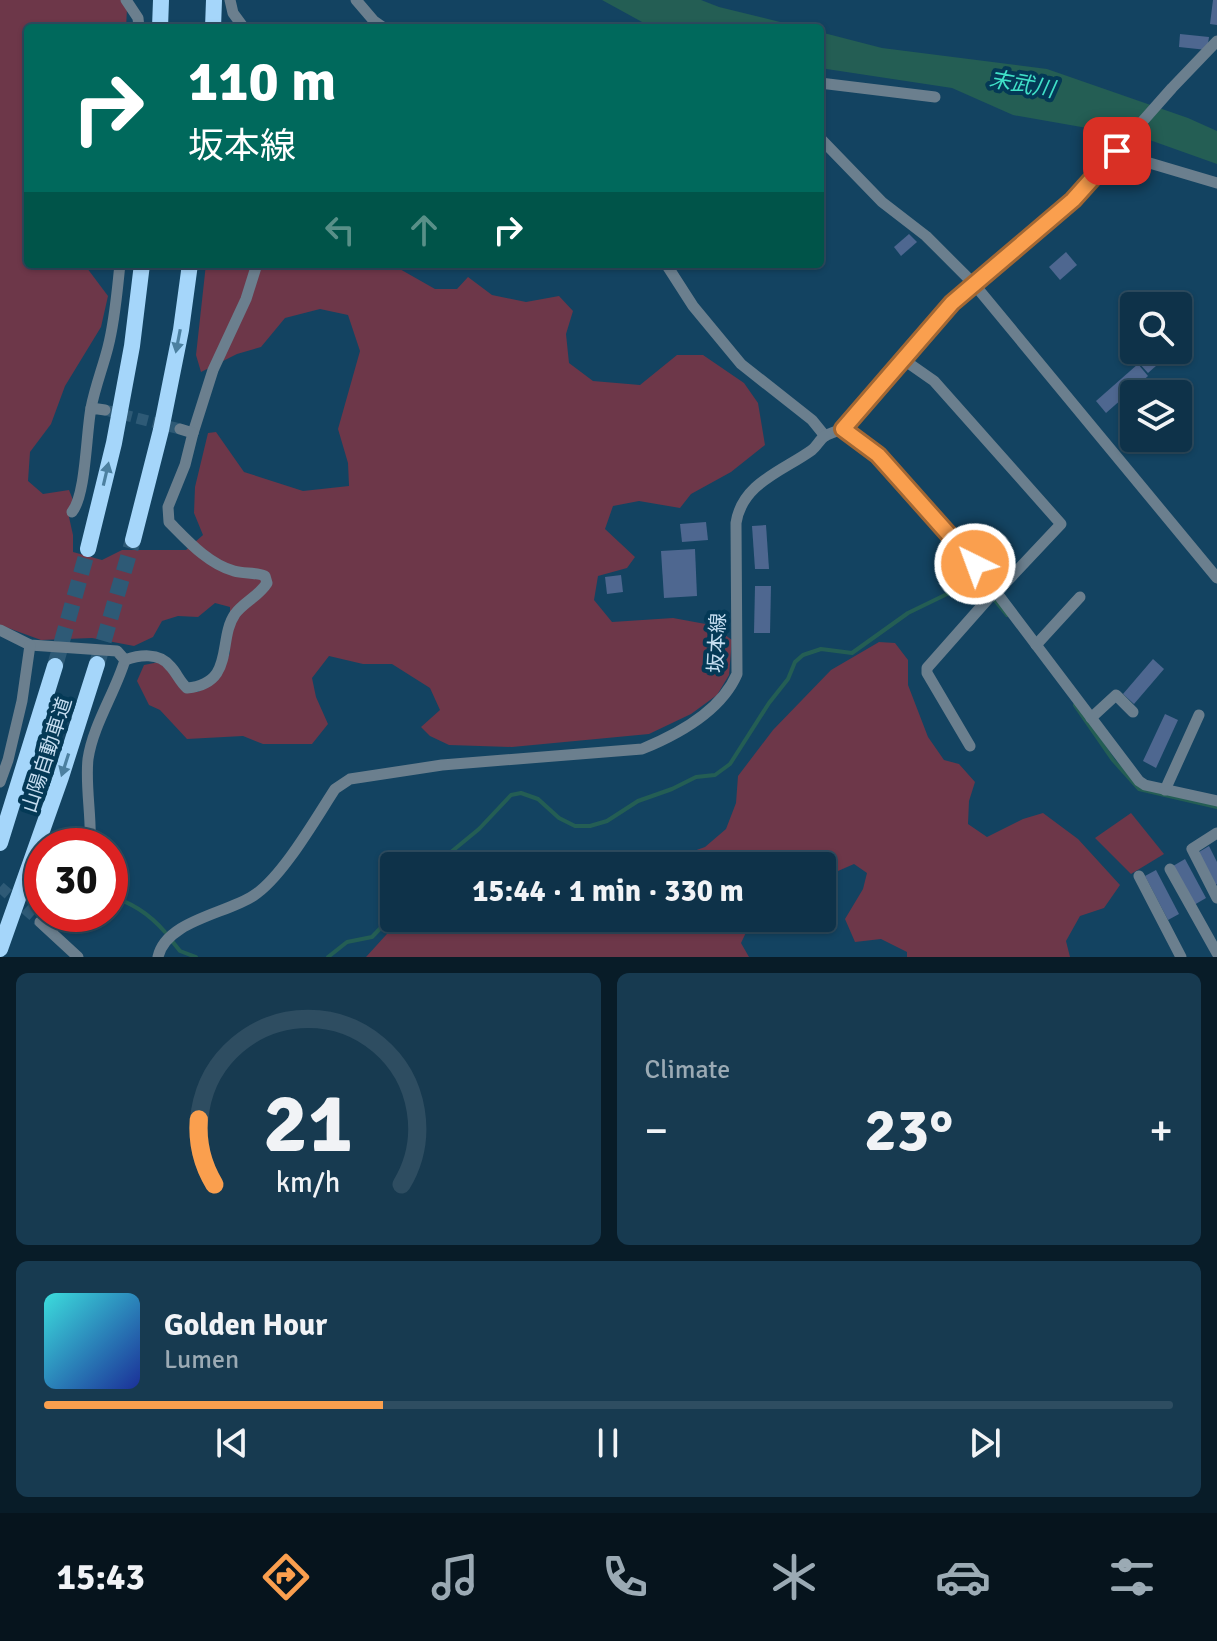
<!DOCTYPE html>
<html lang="en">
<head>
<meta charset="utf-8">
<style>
	body { margin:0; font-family:Signika,"Noto Sans JP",sans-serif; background:#173a50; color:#f1f3f6; height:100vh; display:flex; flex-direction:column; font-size:30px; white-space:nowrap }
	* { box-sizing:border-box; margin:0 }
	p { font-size:26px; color:#9baab4 }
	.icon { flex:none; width:44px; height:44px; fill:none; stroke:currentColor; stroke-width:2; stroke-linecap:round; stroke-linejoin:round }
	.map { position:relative; height:957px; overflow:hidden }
	.side { display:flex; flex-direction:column; gap:16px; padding:16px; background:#081c28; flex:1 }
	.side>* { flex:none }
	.guide { position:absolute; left:24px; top:24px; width:800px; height:244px; border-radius:8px; box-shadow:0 2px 6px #0004,0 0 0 2px #2e4d61; background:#00695c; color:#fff; overflow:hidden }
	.buttons { position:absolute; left:1120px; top:292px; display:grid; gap:16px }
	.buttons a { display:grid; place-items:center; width:72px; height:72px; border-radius:8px; background:#0e3249; box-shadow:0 2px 6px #0004,0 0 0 2px #2e4d61; font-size:40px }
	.speed { position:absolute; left:24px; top:828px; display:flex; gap:16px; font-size:40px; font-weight:700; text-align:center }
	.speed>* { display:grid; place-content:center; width:104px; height:104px; border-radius:50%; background:#0e3249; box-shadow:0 2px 6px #0004,0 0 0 2px #2e4d61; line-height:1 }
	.speed .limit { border:12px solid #d22; background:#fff; color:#111 }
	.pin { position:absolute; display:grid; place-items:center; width:68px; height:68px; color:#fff; margin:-34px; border-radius:16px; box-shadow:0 4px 12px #0006 }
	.me { position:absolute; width:88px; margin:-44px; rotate:318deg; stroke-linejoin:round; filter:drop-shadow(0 0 6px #0008) }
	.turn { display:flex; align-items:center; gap:28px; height:168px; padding:0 32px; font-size:36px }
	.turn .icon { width:104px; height:104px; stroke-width:2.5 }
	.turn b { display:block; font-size:56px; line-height:68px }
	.lanes { display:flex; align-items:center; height:76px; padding:0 32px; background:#0003; justify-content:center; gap:40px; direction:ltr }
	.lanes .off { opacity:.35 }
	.big { font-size:60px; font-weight:700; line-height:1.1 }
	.side .widget { flex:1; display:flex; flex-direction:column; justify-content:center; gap:12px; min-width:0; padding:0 28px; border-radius:12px; background:#173a50 }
	.side .dial { align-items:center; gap:0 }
	.dial svg { height:208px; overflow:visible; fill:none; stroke:#2e4d61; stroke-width:7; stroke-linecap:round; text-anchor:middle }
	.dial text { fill:#f1f3f6; stroke:none }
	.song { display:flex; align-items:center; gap:24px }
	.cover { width:96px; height:96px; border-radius:12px; background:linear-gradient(135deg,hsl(180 70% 55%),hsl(230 70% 35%)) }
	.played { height:8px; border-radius:4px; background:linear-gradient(90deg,#fa9f4e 30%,#2e4d61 30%) }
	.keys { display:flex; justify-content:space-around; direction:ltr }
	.heat { display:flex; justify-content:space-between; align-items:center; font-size:44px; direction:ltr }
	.side .tiles { flex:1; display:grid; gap:16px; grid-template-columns:1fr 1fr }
	.widget:last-child { grid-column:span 2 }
	.trip { position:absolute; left:380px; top:852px; width:456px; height:80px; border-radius:8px; background:#0e3249; box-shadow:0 2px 6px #0004,0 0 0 2px #2e4d61; font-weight:700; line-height:80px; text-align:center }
	.tabs { display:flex; height:128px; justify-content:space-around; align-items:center; background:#06141d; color:#9baab4 }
	.tabs .icon { width:56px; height:56px }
	.tabs .current { color:#fa9f4e }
	.tabs b { font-size:36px; color:#f1f3f6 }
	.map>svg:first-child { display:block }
	.green { fill:#6d3749 }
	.water { fill:#245e54 }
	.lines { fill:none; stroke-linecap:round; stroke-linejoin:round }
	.stream { stroke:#245e54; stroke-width:4 }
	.building { fill:#4e6790 }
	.minor-tunnel { stroke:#2e5a76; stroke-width:11; stroke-dasharray:11 5.5; stroke-linecap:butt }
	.highway-tunnel { stroke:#2e5a76; stroke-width:16; stroke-dasharray:16 8; stroke-linecap:butt }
	.minor { stroke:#6b7f8e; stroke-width:11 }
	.highway { stroke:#a5d6fa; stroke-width:16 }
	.oneway { fill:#4c80a0 }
	.route-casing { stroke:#a26733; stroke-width:20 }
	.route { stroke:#fa9f4e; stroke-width:14 }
	.labels { text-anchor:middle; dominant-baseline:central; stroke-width:8; stroke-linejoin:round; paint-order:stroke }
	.street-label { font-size:20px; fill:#c5ddf0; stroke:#043956 }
	.water-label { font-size:22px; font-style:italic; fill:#40e1c8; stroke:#043956 }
</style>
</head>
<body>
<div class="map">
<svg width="1217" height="957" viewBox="0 0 1217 957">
	<rect width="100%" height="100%" fill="#134361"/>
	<!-- green -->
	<g class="green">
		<path d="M 0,0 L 123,0 L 127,9 L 126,28 L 28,28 L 28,264 L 84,264 L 108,296 L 101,327 L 65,386 L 51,424 L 30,452 L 28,481 L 43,494 L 69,490 L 73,500 L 69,517 L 73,535 L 73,552 L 102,560 L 122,550 L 186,550 L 203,535 L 194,513 L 195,487 L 208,433 L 216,432 L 244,472 L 303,491 L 349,486 L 348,463 L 338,429 L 360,351 L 348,315 L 320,309 L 285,318 L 261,347 L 237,354 L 201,372 L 196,355 L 206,264 L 391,264 L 435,289 L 457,289 L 468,277 L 492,295 L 526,302 L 559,296 L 573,311 L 566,334 L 569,363 L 593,381 L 640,385 L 677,355 L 703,355 L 744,383 L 758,403 L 765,445 L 731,472 L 691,494 L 680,508 L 639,501 L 613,506 L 605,529 L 635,557 L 627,568 L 598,576 L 594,600 L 612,622 L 673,618 L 711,625 L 732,640 L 729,675 L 717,695 L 691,714 L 649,734 L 512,747 L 449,745 L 430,736 L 421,727 L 440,710 L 430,688 L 392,664 L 363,664 L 329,656 L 312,678 L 316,697 L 328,724 L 312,744 L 263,744 L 243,736 L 187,739 L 160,710 L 149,705 L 137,681 L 144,665 L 159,662 L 170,673 L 180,688 L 198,692 L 217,680 L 230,653 L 230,607 L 215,603 L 198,617 L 178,616 L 162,621 L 153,637 L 134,646 L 92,638 L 41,640 L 0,625 Z"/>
		<path d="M 879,642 L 895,643 L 908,660 L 908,685 L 928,737 L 944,760 L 959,764 L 975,782 L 969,801 L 968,824 L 987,837 L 1023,819 L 1043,813 L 1078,839 L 1120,885 L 1104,908 L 1080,916 L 1066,941 L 1070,957 L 907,957 L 907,952 L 881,939 L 855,942 L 845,919 L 863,889 L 867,873 L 854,864 L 822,878 L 822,866 L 659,866 L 660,863 L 705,847 L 726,829 L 736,803 L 738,776 L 773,730 L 831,670 Z"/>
		<path d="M 1131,813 L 1164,854 L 1131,874 L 1095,838 Z"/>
		<path d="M 406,918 L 524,918 L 567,928 L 611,923 L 621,918 L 753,918 L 741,943 L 749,957 L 366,957 L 396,924 Z"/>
	</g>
	<!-- water -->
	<g class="water">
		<path d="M 602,0 L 701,0 L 719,7 L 804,28 L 653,28 Z"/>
		<path d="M 820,32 L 882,48 L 1047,69 L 1188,118 L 1217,131 L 1217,164 L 1144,138 L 1013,115 L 952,88 L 820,68 Z"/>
	</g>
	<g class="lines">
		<!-- stream -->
		<g class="stream">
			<path d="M 1075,705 L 1113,760 L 1139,789 L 1217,807"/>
			<path d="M 434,866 L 479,829 L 511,795 L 521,793 L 538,799 L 559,818 L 575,826 L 590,826 L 607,821 L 638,801 L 672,789 L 696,777 L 715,775 L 730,764 L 769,703 L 788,679 L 795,662 L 803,655 L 821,649 L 852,653 L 908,613 L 945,595 L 979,581 L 1007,615"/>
			<path d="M 110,897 C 132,902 151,916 165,932"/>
			<path d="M 172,941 L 180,951 L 196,957"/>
			<path d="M 328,957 L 347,942 L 372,937 L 394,914"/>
		</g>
	</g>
	<!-- building -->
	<g class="building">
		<path d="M 1213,0 L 1217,0 L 1217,25 L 1210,24 Z"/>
		<path d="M 1180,34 L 1209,37 L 1207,50 L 1179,47 Z"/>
		<path d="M 909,234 L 917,242 L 901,256 L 894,247 Z"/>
		<path d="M 1066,252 L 1077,265 L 1060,280 L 1049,267 Z"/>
		<path d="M 1178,320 L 1193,337 L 1178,350 Z"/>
		<path d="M 1152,350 L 1174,350 L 1148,373 L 1138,362 Z"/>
		<path d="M 1138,364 L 1148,376 L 1106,413 L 1096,401 Z"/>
		<path d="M 706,522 L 708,540 L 682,542 L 680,524 Z"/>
		<path d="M 766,525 L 769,569 L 755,569 L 752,526 Z"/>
		<path d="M 695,549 L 697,596 L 664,598 L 661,551 Z"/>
		<path d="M 621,575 L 623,592 L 607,594 L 605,577 Z"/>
		<path d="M 755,586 L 771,586 L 770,633 L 754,633 Z"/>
		<path d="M 1153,659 L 1164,669 L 1134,704 L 1123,694 Z"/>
		<path d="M 1165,714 L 1178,720 L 1156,768 L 1143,761 Z"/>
		<path d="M 1209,846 L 1217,862 L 1217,884 L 1215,885 L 1199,852 Z"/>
		<path d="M 1185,859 L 1206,898 L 1194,905 L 1173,866 Z"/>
		<path d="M 1156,870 L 1179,914 L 1168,920 L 1145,876 Z"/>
	</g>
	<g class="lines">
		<!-- minor-tunnel -->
		<g class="minor-tunnel">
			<path d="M 105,410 L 180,429"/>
			<path d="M 0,887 L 40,922"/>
		</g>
		<!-- highway-tunnel -->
		<g class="highway-tunnel">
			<path d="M 97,664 L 133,540"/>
			<path d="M 55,666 L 88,549"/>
		</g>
		<!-- minor -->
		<g class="minor">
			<path d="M 126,0 L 138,18 L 139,28"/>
			<path d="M 230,0 L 233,13 L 244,28"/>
			<path d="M 356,0 L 374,21 L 384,28"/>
			<path d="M 820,83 L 935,97"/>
			<path d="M 820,138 L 882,202 L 926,236 L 974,284 L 1217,578"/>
			<path d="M 1117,151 L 1126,156 L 1217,183"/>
			<path d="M 666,264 L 693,306 L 741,364 L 812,420 L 825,436"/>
			<path d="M 904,360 L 934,381 L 1061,524 L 997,592 L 988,599 L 927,668 L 927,673 L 970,746"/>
			<path d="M 91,408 C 95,387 103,367 108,347 C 115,320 117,292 120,264"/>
			<path d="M 843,429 L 878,455 L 975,564 L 1139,781 L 1145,785 L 1217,801"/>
			<path d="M 193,433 L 213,370 L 246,299 L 257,264"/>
			<path d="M 72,512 C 86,495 86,434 91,408 L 105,410"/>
			<path d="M 0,630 L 30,645 L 117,651 L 125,660 C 115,693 93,725 88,759 C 85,786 92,818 90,846"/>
			<path d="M 1036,645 L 1080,597"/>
			<path d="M 125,660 C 139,655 159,652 170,666 C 177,673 179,681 187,688 C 236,683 217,640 235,614 C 244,602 259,596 267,583 L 265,576 C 255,572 244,574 234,571 C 208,564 187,540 169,522 L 168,507 L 185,465 L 193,433 L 180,429"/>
			<path d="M 1091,718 L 1116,695 L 1133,712"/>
			<path d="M 0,782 L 8,760 L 22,701 L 30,645"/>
			<path d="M 1165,790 L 1199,715"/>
			<path d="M 1217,833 L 1192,849 L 1217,898"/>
			<path d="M 1170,869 L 1217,953"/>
			<path d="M 1139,876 L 1181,957"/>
			<path d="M 40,922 L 78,957"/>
			<path d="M 50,930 L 58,924 L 65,914"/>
			<path d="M 158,957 C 166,921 225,914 253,896 C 282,878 316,818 335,789 L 350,779 L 442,765 L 642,749 C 679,734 721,711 737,674 L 736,523 C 742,483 783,471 812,450 C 817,446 820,439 825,436 C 830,433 838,431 843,429 L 952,303 L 1073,200 L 1172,88 L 1217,41"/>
		</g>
		<!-- highway -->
		<g class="highway">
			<path d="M 160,28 L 161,0"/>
			<path d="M 213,28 L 214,0"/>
			<path d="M 133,540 L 161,430 L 181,330 L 190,264"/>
			<path d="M 88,549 L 114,443 L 132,346 L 142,264"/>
			<path d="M 0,843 L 55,666"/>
			<path d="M 0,949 L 61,777 L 97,664"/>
		</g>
	</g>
	<!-- one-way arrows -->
	<defs><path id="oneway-solid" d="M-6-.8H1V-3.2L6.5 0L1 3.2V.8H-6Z" transform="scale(2)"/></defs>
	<g class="oneway">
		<use href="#oneway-solid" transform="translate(178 341) rotate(101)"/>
		<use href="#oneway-solid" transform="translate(106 474) rotate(-77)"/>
		<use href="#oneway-solid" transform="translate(65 765) rotate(108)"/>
	</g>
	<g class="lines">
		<defs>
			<path id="route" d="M 975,564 L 878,455 L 843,429 L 952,303 L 1073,200 L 1117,151"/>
		</defs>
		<!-- route casing -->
		<use href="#route" class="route-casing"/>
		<!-- route -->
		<use href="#route" class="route"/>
	</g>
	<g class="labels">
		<!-- street labels -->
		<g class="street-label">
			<text transform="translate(717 643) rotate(-87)">坂本線</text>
			<text transform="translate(47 755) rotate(-72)">山陽自動車道</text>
		</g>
		<!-- water labels -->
		<g class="water-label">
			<text transform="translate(1022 84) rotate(10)">末武川</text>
		</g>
	</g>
</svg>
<div class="buttons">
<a><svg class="icon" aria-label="search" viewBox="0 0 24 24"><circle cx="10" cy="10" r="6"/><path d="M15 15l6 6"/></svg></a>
<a><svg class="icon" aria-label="layers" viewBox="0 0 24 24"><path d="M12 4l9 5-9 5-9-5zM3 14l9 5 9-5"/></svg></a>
</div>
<div class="speed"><div class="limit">30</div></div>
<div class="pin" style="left:1117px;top:151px;background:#d93025"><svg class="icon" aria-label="arrive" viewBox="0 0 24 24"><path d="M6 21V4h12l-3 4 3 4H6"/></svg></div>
<svg class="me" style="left:975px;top:564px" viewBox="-20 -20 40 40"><circle r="17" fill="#fa9f4e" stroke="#fff" stroke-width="3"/><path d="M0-11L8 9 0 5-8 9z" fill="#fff"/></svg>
<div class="trip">15:44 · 1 min · 330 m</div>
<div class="guide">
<div class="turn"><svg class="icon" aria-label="right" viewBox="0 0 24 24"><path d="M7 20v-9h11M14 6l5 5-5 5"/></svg><div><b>110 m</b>坂本線</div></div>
<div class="lanes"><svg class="icon off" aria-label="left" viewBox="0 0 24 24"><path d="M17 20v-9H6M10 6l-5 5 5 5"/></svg><svg class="icon off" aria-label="ahead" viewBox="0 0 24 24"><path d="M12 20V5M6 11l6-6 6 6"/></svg><svg class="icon" aria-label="right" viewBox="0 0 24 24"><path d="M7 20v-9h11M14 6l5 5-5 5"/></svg></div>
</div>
</div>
<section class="side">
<div class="tiles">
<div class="widget dial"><svg viewBox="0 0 100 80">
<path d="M14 69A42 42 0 1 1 86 69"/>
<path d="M14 69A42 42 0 0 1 8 44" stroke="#fa9f4e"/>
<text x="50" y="56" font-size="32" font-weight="700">21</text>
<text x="50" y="72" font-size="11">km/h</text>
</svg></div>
<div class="widget"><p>Climate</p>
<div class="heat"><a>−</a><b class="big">23°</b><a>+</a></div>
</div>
<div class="widget">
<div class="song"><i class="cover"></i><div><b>Golden Hour</b><p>Lumen</p></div></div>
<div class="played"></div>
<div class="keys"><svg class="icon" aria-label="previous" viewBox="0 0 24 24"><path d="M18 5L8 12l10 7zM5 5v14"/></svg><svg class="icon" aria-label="pause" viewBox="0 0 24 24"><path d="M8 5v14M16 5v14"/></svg><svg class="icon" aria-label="next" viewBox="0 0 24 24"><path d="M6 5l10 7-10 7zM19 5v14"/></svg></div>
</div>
</div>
</section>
<nav class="tabs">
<b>15:43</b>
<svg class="icon current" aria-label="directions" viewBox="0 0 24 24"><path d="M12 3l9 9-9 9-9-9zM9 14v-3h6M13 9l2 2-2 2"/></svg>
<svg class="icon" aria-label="music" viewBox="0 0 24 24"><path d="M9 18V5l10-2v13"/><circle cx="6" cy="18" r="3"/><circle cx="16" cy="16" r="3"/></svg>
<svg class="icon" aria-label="phone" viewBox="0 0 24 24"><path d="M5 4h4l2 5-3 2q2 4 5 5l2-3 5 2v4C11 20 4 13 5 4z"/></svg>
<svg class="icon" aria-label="climate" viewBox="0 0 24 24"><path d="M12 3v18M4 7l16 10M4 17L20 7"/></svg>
<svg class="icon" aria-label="car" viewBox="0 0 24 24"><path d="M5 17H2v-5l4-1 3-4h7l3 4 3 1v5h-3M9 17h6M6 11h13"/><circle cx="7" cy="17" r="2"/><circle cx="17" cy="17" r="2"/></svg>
<svg class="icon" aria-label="filters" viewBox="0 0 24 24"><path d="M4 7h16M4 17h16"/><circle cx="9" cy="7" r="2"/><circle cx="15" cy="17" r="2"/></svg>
</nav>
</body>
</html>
